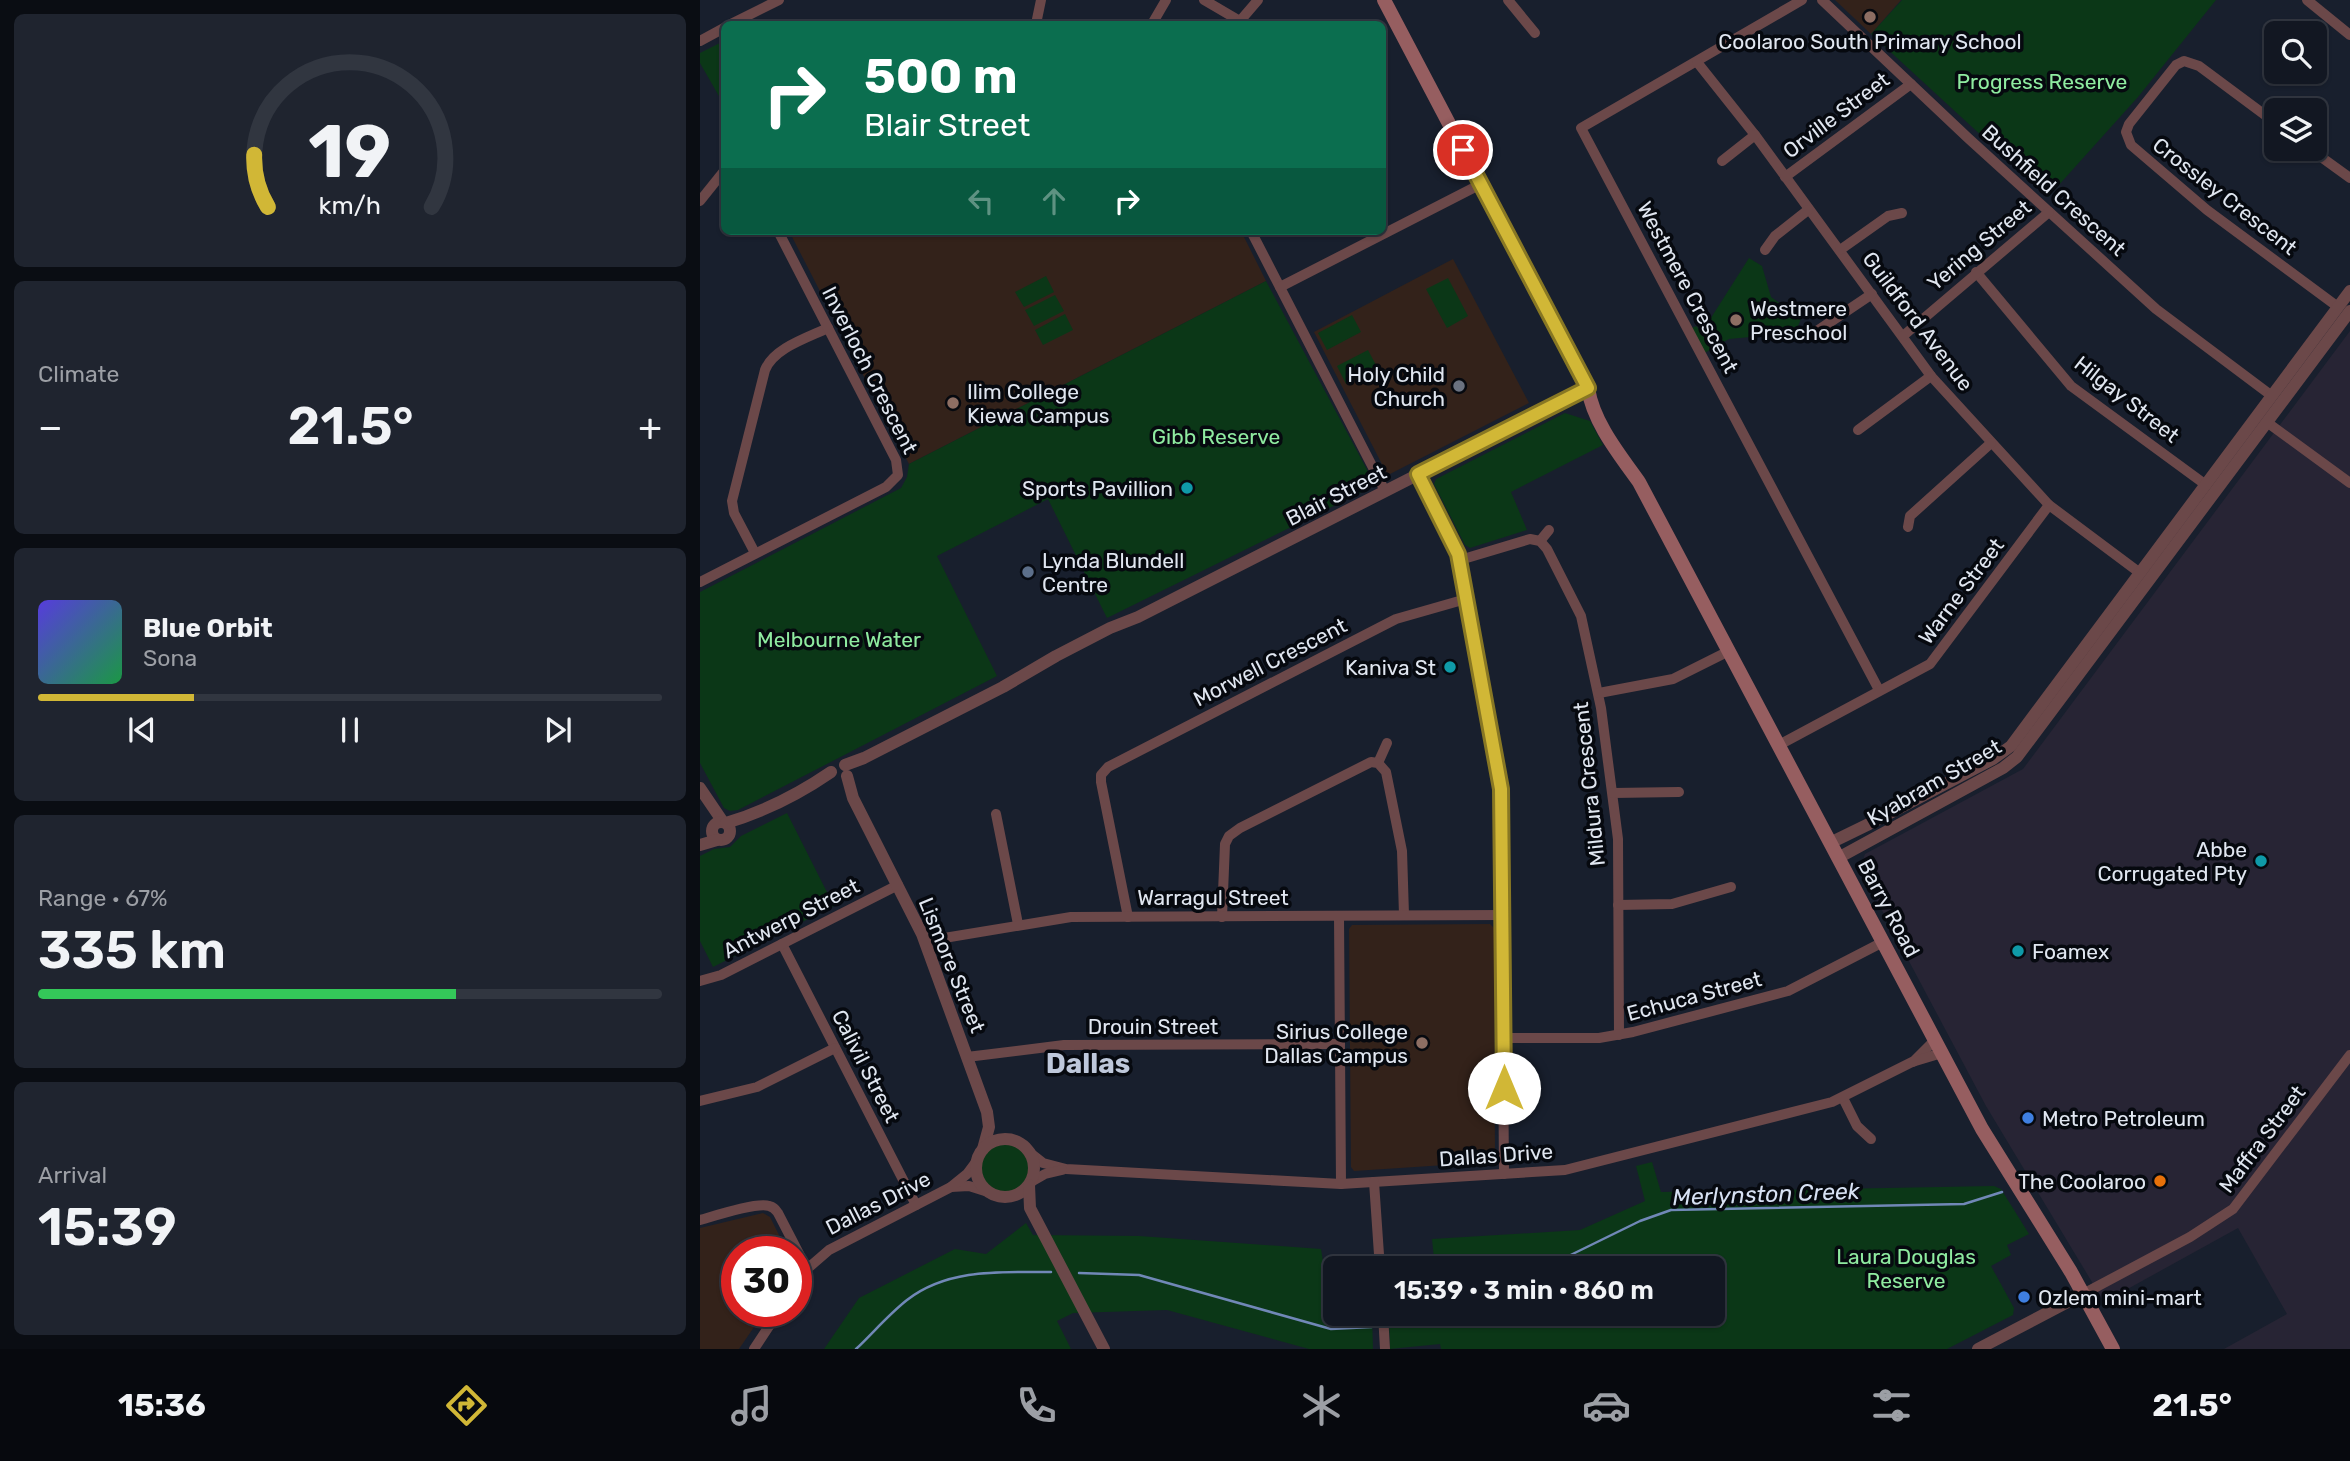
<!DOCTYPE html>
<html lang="en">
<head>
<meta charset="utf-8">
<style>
	body { margin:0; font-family:Rubik,sans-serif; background:#1f242f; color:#f1f3f6; height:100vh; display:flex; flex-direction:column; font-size:26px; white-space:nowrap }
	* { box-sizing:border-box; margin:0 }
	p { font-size:23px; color:#9c9fa5 }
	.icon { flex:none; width:38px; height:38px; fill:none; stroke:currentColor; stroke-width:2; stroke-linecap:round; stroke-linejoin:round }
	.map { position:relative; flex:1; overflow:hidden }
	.details { display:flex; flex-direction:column; gap:14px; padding:14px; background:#0a0d13; width:700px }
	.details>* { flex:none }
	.guide { position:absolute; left:21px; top:21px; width:665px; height:214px; border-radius:10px; box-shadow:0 2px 5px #0004,0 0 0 2px #313640; background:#0b6e4f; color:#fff; overflow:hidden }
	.tools { position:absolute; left:1564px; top:21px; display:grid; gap:14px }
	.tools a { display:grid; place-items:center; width:63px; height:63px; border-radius:10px; background:#121722; box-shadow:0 2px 5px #0004,0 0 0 2px #313640; font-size:35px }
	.speed { position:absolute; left:21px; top:1236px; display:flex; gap:14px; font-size:35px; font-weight:700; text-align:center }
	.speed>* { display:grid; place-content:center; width:91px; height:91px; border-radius:50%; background:#121722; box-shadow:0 2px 5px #0004,0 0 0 2px #313640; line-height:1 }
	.speed .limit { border:10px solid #d22; background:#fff; color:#111 }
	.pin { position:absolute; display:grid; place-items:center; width:60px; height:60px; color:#fff; margin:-30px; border:4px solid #fff; border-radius:50%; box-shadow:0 2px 7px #0007 }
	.me { position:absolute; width:77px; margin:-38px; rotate:0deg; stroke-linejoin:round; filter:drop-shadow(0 0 5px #0008) }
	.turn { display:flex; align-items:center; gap:24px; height:147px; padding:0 28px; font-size:32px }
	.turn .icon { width:91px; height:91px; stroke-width:2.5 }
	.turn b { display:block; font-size:49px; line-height:60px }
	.lanes { display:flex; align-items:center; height:66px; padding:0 28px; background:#0003; justify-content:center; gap:35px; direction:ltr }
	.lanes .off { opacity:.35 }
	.big { font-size:52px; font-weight:600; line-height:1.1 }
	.details .card { flex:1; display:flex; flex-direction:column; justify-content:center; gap:10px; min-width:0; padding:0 24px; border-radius:10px; background:#1f242f }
	.details .dial { align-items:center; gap:0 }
	.dial svg { height:182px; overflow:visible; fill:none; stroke:#313640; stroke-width:7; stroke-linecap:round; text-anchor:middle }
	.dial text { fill:#f1f3f6; stroke:none }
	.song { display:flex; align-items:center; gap:21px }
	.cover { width:84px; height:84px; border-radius:10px; background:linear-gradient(135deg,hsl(250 70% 55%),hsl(140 70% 35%)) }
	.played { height:7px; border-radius:4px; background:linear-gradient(90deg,#d1b736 25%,#313640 25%) }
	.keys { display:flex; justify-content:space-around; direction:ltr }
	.heat { display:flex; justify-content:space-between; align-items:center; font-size:38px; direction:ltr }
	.charge { height:10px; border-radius:5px; background:linear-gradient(90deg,#34c759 67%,#313640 0) }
	.trip { position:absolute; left:623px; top:1256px; width:402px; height:70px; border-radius:10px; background:#121722; box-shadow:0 2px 5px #0004,0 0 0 2px #313640; font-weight:600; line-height:70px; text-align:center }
	.tab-bar { display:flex; height:112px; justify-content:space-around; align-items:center; background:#07090e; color:#9c9fa5 }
	.tab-bar .icon { width:49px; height:49px }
	.tab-bar .on { color:#d1b736 }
	.tab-bar b { font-size:32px; color:#f1f3f6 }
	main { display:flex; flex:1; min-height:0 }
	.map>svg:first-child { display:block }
	.industrial { fill:#272434 }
	.education { fill:#33221a }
	.green { fill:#0b3717 }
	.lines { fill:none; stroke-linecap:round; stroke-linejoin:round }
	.stream { stroke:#7188b7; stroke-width:2.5 }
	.minor { stroke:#6b4849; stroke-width:10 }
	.tertiary { stroke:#6b4849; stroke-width:12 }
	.secondary { stroke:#965e60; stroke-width:14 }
	.route-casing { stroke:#887723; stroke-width:18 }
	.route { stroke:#d1b736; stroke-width:12 }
	.education-dot { fill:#8d6e63; stroke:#06090f; stroke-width:2.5 }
	.worship-dot { fill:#6b7280; stroke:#06090f; stroke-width:2.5 }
	.culture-dot { fill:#0f9aa8; stroke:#06090f; stroke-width:2.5 }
	.service-dot { fill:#5c6f8a; stroke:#06090f; stroke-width:2.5 }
	.shop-dot { fill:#3f7fe0; stroke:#06090f; stroke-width:2.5 }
	.food-dot { fill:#e8710a; stroke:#06090f; stroke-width:2.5 }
	.labels { text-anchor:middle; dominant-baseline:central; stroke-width:7; stroke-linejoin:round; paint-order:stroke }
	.poi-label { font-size:21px; fill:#e0e6f0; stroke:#06090f; text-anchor:start }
	.park-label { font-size:21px; fill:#8feba0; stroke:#06090f }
	.street-label { font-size:21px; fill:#e0e6f0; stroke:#06090f }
	.water-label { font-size:23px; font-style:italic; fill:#d7e1f3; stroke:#06090f }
	.district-label { font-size:28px; font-weight:bold; fill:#bec8db; stroke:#06090f }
</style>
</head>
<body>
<main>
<section class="details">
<div class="card dial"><svg viewBox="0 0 100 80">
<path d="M14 69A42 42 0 1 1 86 69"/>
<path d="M14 69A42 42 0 0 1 8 46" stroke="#d1b736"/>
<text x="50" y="56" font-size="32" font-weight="700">19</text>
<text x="50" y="72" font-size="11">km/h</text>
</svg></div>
<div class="card"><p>Climate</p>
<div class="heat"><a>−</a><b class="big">21.5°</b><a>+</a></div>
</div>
<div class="card">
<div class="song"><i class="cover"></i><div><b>Blue Orbit</b><p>Sona</p></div></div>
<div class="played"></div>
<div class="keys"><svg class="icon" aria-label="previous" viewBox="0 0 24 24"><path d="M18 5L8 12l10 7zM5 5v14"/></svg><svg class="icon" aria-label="pause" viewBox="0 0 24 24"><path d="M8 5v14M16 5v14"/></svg><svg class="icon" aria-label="next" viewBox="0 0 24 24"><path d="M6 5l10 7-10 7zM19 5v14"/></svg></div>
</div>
<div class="card"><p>Range · 67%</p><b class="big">335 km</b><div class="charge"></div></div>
<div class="card"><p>Arrival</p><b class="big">15:39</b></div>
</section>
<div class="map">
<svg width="1650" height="1349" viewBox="0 0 1650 1349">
	<rect width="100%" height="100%" fill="#181f2d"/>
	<!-- industrial -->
	<path class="industrial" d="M 1650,331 L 1650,1349 L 1524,1349 L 1587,1314 L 1538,1228 L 1404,1302 L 1286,1106 L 1160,869 L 1165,854 L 1323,769 Z"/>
	<!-- education -->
	<g class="education">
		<path d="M 1135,0 L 1201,0 L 1171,34 Z"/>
		<path d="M 89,231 L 541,231 L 566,281 L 209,464 Z"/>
		<path d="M 753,259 L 829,403 L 690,474 L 686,472 L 614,332 Z"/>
		<path d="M 790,924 L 794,928 L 795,1158 L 791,1162 L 654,1171 L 651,1167 L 649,929 L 652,925 Z"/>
		<path d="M 63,1213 L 70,1217 L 87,1251 L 37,1251 L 37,1311 L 65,1311 L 39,1349 L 0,1349 L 0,1228 Z"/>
	</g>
	<!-- green -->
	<g class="green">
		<path d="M 1202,0 L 1516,0 L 1438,97 L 1348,197 L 1171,34 Z"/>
		<path d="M 24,41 L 24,105 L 0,63 L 0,53 Z"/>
		<path d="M 1049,258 L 1062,266 L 1071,297 L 1101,319 L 1095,333 L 1029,339 L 1003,354 L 990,329 L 996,326 L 1002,332 Z"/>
		<path d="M 346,276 L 354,292 L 324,307 L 315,292 Z"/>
		<path d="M 748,278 L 768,316 L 747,328 L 726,289 Z"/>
		<path d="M 566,281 L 672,479 L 668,489 L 407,618 L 348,499 L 237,556 L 297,676 L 38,810 L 30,811 L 24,808 L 0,763 L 0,592 L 201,488 L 207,477 L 209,464 Z"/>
		<path d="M 355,295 L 364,311 L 334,326 L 325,310 Z"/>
		<path d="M 365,314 L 373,330 L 343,345 L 335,330 Z"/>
		<path d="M 652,315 L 661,332 L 627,350 L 618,333 Z"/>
		<path d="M 668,350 L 677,367 L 646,384 L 637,366 Z"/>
		<path d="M 865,413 L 890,421 L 903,445 L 811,492 L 827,530 L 770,548 L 765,545 L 734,484 L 736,479 Z"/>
		<path d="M 87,813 L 134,906 L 13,967 L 0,941 L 0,856 L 14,849 L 30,847 L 41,836 Z"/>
		<circle cx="305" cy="1169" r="26"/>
		<path d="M 952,1162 L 961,1192 L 1294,1186 L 1301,1189 L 1329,1234 L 1307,1245 L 1311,1255 L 1291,1266 L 1314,1308 L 1313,1315 L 1247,1349 L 741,1349 L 740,1344 L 690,1349 L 689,1314 L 1013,1314 L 1013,1269 L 735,1269 L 732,1239 L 880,1230 L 945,1201 L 936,1166 Z"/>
		<path d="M 326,1223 L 333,1235 L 439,1236 L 621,1249 L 627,1288 L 635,1288 L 635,1314 L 672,1314 L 673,1349 L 609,1349 L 467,1310 L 373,1313 L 357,1321 L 371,1349 L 124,1349 L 159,1298 L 255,1249 L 286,1254 Z"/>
	</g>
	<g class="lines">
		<!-- stream -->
		<g class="stream">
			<path d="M 842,1269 L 940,1221 L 971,1210 L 1264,1204 L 1302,1192"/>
			<path d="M 379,1273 L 439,1275 L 631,1329 L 672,1327"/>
			<path d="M 694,1326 L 733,1322 L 749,1314"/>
			<path d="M 156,1349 C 173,1333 188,1315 207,1300 C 248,1268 302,1272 351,1272"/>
		</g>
		<!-- minor -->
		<g class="minor">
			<path d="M 504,0 L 545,24"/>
			<path d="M 808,0 L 835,33"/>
			<path d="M 1102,0 L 881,128 L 1179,690"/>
			<path d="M 1122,0 L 1268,138 L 1456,309 L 1572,396"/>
			<path d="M 1607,0 L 1650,35"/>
			<path d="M 540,21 L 558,0"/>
			<path d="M 31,24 L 79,0"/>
			<path d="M 336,24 L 341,0"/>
			<path d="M 452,24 L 466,0"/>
			<path d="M 0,41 L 24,28"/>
			<path d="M 997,62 L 1055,135 L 1231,376 L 1349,505 L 1440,573"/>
			<path d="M 1577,124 L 1499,66 L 1484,61 L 1476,65 L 1429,124 L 1426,132 L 1431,145 L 1507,210 L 1638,307"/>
			<path d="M 1610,149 L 1650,178"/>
			<path d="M 1022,161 L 1055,135"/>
			<path d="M 1085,177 L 1211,84"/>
			<path d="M 0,201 L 24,171"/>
			<path d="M 551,231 L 685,491"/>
			<path d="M 1065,250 L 1075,236 L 1108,210"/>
			<path d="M 1140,250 L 1188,216 L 1202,213"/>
			<path d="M 1276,272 L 1371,386 L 1506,485"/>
			<path d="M 580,287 L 781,184"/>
			<path d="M 1111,335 L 1172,294"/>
			<path d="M 1203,336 L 1349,212"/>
			<path d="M 1568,423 L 1650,483"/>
			<path d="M 1158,430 L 1231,376"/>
			<path d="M 718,474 L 758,554 L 801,789 L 804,1174"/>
			<path d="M 1208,527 L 1210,516 L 1291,443"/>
			<path d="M 840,541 L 849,530"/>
			<path d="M 55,553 L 34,513 L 32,501 L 65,370 C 74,348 107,338 128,328"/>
			<path d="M 760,560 L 830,539 L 840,541 L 847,549 L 881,616 L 901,708 L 918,839 L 919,1035"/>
			<path d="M 0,582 L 186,487 L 198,475 L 196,460 L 78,231"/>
			<path d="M 899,693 L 973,679 L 1029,651"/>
			<path d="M 1079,745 L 1230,664 L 1349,505"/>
			<path d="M 678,763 L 687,743"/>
			<path d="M 913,793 L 979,792"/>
			<path d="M 296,814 L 318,924"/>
			<path d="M 918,905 L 972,904 L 1031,887"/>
			<path d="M 639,916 L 641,1184"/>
			<path d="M 428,917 L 401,782 L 401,775 L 408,767 L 696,619 L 766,599"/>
			<path d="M 522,917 L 525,844 L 529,836 L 540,828 L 671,762 L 678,763 L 686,772 L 702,851 L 704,915"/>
			<path d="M 226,941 L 371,917 L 803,915"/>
			<path d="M 82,944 L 216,1205"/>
			<path d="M 0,981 L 21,975 L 198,885"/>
			<path d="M 803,1038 L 899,1038 L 933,1032 L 1088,991 L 1183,942"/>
			<path d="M 267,1057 L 364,1045 L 640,1044"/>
			<path d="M 1213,1062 L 1235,1040"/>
			<path d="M 1143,1098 L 1157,1126 L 1171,1139"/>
			<path d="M 0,1101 L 57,1087 L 135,1048"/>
			<path d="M 329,1152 L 343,1163 L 366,1169 L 641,1184 L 865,1170 L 1132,1102 L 1212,1062 L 1242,1053"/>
			<path d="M 331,1182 L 345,1174 L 362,1170"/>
			<path d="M 674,1182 L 680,1269"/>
			<path d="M 251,1187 L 269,1186 L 288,1192"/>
			<path d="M 0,1220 C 14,1216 57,1202 69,1206 C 74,1207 75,1209 78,1213 L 107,1269"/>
			<path d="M 96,1285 L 107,1269 L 129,1250 L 251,1187 L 267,1174 L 276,1162"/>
			<path d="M 1383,1294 L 1490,1237 L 1533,1209 L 1650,1055"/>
			<path d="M 683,1314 L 685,1349"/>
			<path d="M 54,1349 L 79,1311"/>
		</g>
		<!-- tertiary -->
		<g class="tertiary">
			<path d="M 145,765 L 164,758 L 303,687 L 356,656 L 410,628 L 438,617 L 888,388"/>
			<path d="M 147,776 L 153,798 L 222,934 L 287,1112 L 289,1127 L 283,1149"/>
			<path d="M 0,788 L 23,822"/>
			<circle cx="21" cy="831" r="9"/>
			<path d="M 26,823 C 63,812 99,794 131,772"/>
			<path d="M 1130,843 L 1169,824 L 1293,759 L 1311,746 L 1650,291"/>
			<path d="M 0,845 L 17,840"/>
			<path d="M 1138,858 L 1303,768 L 1317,757 L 1650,311"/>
			<circle cx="305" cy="1168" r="29"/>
			<path d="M 329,1185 L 330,1208 L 404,1349"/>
			<path d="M 1278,1349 L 1383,1294"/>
		</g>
		<!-- secondary -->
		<path class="secondary" d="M 684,0 L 888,388 C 893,422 919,454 939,482 L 1282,1129 L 1371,1272 L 1413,1349"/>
	</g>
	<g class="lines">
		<defs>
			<path id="route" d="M 763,150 L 888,388 L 718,474 L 758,554 L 801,789 L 804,1088"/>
		</defs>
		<!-- route casing -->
		<use href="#route" class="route-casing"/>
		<!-- route -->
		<use href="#route" class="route"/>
	</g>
	<!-- markers -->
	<g class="education-dot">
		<circle cx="1170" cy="17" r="7"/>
		<circle cx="1036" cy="320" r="7"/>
		<circle cx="253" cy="403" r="7"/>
		<circle cx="722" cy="1043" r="7"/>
	</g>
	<circle class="worship-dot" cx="759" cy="386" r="7"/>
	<g class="culture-dot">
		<circle cx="487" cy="488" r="7"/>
		<circle cx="750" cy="667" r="7"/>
		<circle cx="1561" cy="861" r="7"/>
		<circle cx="1318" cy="951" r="7"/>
	</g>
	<circle class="service-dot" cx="328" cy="572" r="7"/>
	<g class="shop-dot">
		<circle cx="1328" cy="1118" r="7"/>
		<circle cx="1324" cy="1297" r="7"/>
	</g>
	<circle class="food-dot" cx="1460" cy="1181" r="7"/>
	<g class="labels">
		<!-- poi labels -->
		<g class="poi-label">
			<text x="1170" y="41" text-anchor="middle">Coolaroo South Primary School</text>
			<text x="1050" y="308">Westmere<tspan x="1050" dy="24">Preschool</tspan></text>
			<text x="745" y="374" text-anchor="end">Holy Child<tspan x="745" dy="24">Church</tspan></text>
			<text x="267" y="391">Ilim College<tspan x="267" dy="24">Kiewa Campus</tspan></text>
			<text x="473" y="488" text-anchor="end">Sports Pavillion</text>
			<text x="342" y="560">Lynda Blundell<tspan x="342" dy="24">Centre</tspan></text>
			<text x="736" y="667" text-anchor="end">Kaniva St</text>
			<text x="1547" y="849" text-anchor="end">Abbe<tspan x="1547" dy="24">Corrugated Pty</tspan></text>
			<text x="1332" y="951">Foamex</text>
			<text x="708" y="1031" text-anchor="end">Sirius College<tspan x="708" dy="24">Dallas Campus</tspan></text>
			<text x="1342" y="1118">Metro Petroleum</text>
			<text x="1446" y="1181" text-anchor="end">The Coolaroo</text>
			<text x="1338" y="1297">Ozlem mini-mart</text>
		</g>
		<!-- park labels -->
		<g class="park-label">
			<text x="1342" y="81">Progress Reserve</text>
			<text x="516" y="436">Gibb Reserve</text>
			<text x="139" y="639">Melbourne Water</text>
			<text x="1206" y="1256">Laura Douglas<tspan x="1206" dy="24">Reserve</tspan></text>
		</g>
		<!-- street labels -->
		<g class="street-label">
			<text transform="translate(1136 115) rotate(-37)">Orville Street</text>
			<text transform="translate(1354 190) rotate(42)">Bushfield Crescent</text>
			<text transform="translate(1525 196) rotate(38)">Crossley Crescent</text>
			<text transform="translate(1279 245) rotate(-40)">Yering Street</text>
			<text transform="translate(988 287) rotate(62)">Westmere Crescent</text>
			<text transform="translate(1218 321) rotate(53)">Guildford Avenue</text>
			<text transform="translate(170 370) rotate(63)">Inverloch Crescent</text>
			<text transform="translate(1427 399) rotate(38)">Hilgay Street</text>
			<text transform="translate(636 495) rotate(-27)">Blair Street</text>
			<text transform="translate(1261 591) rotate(-53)">Warne Street</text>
			<text transform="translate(570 662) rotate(-27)">Morwell Crescent</text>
			<text transform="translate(1234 782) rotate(-30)">Kyabram Street</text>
			<text transform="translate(889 784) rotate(-96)">Mildura Crescent</text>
			<text x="513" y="897">Warragul Street</text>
			<text transform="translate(1189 908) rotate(62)">Barry Road</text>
			<text transform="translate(91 918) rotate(-27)">Antwerp Street</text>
			<text transform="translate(252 965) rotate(68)">Lismore Street</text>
			<text transform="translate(994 996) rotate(-15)">Echuca Street</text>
			<text x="453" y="1026">Drouin Street</text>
			<text transform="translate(166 1066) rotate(63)">Calivil Street</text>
			<text transform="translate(1562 1139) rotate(-53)">Maffra Street</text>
			<text transform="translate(796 1155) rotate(-4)">Dallas Drive</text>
			<text transform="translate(178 1203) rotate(-27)">Dallas Drive</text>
		</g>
		<!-- water labels -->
		<g class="water-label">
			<text transform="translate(1066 1194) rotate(-2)">Merlynston Creek</text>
		</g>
		<!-- district labels -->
		<g class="district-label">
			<text x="388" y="1063">Dallas</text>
		</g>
	</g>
</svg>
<div class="tools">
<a><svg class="icon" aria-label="search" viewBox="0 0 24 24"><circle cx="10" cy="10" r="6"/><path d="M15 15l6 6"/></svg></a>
<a><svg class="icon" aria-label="layers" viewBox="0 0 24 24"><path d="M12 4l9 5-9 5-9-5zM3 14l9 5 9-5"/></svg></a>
</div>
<div class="speed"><div class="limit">30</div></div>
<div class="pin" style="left:763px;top:150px;background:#d93025"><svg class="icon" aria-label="arrive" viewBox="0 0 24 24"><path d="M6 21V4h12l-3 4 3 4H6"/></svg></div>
<svg class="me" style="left:804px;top:1088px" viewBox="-20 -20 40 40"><circle r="19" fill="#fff"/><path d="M0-13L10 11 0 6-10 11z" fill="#d1b736"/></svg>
<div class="trip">15:39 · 3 min · 860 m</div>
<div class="guide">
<div class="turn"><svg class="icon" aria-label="right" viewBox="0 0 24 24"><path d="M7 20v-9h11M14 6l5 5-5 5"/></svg><div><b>500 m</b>Blair Street</div></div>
<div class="lanes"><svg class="icon off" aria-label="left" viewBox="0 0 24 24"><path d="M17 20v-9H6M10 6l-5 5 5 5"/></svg><svg class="icon off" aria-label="ahead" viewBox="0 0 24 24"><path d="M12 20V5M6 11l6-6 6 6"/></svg><svg class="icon" aria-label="right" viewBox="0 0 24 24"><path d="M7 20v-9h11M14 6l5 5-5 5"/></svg></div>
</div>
</div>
</main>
<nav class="tab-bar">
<b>15:36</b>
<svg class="icon on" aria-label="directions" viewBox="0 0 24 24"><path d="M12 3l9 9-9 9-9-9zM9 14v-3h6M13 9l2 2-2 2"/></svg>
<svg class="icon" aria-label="music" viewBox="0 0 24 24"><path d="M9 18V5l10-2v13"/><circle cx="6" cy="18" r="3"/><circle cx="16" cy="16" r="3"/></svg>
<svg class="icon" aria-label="phone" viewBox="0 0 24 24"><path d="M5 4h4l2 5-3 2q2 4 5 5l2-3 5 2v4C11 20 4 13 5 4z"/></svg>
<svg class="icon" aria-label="climate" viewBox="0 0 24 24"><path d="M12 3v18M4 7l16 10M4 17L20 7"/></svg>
<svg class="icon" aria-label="car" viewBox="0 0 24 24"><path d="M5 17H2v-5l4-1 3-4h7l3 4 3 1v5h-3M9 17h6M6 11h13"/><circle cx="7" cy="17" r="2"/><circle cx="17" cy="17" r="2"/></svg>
<svg class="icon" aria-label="filters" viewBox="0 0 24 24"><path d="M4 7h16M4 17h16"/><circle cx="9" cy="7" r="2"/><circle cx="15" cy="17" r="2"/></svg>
<b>21.5°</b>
</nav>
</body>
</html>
